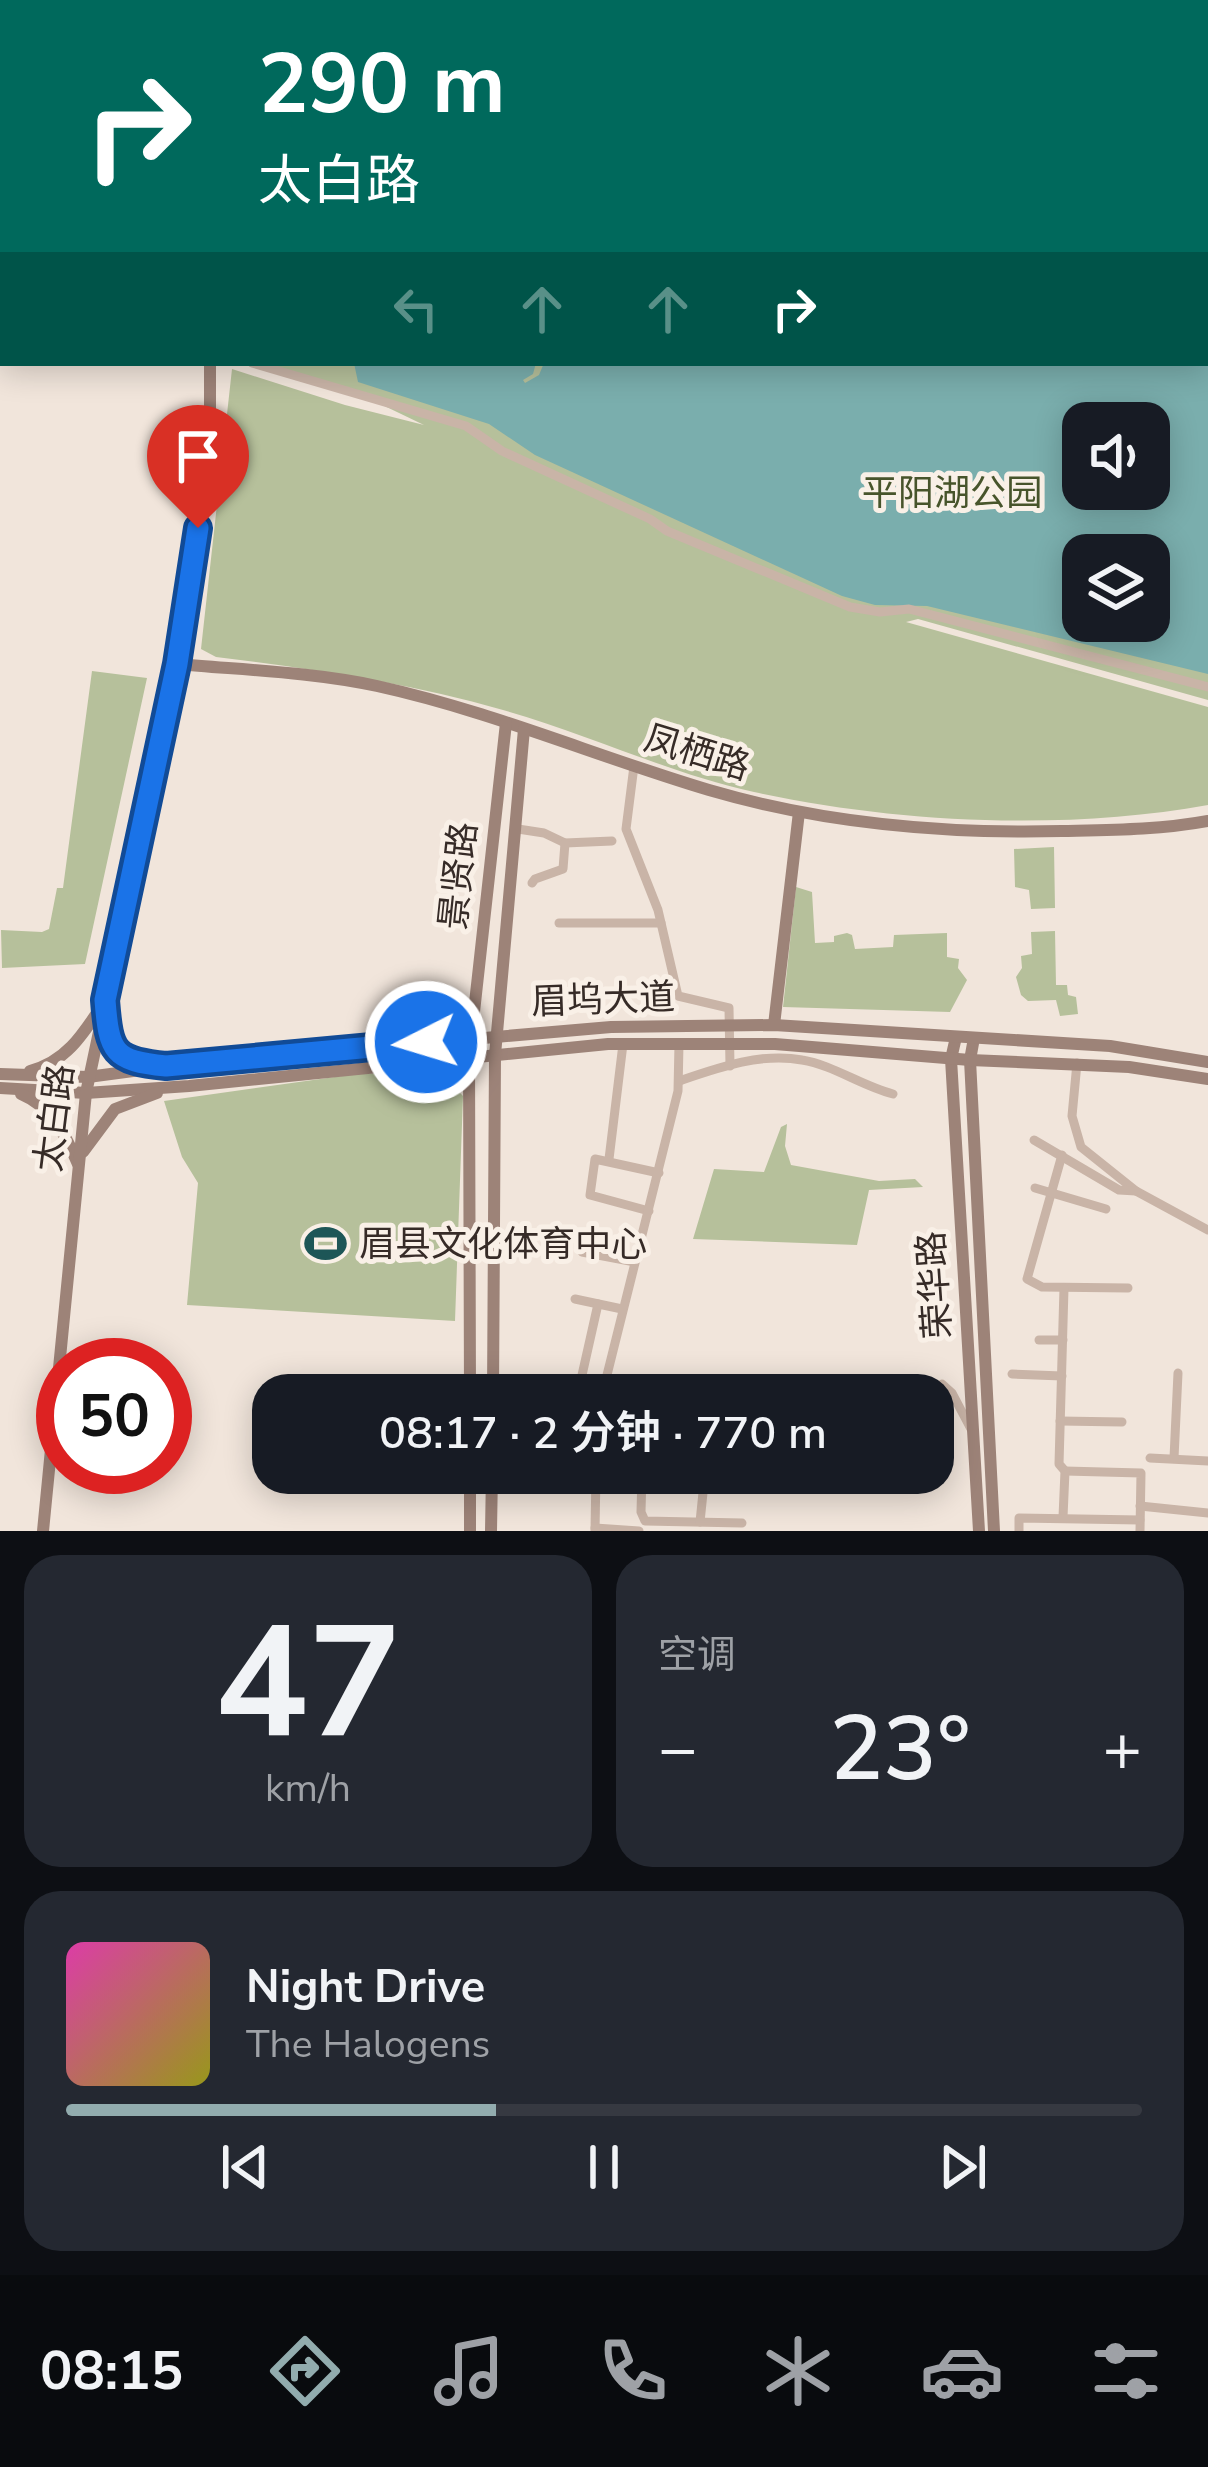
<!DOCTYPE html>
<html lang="zh">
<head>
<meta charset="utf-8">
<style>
	body { margin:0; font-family:"Nunito Sans","Noto Sans SC",sans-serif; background:#242831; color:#f1f3f6; height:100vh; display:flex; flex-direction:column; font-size:45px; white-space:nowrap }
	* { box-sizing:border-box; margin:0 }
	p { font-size:39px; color:#9ea1a6 }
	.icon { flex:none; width:66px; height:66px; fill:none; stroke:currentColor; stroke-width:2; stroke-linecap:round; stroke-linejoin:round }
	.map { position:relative; height:1531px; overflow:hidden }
	.drawer { display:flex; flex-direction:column; gap:24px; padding:24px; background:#0d0f14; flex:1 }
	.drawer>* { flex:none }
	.hud { position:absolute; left:0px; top:0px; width:1209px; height:366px; box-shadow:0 6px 30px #0003; background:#00695c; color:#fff; overflow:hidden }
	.fabs { position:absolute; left:1062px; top:402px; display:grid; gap:24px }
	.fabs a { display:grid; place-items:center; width:108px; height:108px; border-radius:24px; background:#171b24; box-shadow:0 6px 30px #0003; font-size:60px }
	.speed { position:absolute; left:36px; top:1338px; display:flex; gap:24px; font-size:60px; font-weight:700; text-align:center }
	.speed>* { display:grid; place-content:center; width:156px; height:156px; border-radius:50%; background:#171b24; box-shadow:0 6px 30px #0003; line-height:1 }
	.speed .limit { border:18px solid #d22; background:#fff; color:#111 }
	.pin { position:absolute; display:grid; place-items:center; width:102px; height:102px; color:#fff; margin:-123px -51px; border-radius:50% 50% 50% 0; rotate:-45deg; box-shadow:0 0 12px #0007 }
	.pin .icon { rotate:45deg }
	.me { position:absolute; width:132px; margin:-66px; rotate:265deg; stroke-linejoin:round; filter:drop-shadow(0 0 9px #0008) }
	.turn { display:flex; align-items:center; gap:42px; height:252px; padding:0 60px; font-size:54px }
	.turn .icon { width:156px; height:156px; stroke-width:2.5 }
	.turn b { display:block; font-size:84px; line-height:102px }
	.lanes { display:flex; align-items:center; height:114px; padding:0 60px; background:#0003; justify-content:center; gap:60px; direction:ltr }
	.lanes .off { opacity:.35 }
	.big { font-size:90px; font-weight:600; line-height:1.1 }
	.drawer .tile { flex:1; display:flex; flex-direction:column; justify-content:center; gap:18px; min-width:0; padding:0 42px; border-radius:36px; background:#242831 }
	.drawer .dial { align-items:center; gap:0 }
	.dial b { font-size:156px; line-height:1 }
	.song { display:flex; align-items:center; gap:36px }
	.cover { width:144px; height:144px; border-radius:18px; background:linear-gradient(135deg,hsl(320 70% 55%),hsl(60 70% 35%)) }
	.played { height:12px; border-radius:6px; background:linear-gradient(90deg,#92acae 40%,#363941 40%) }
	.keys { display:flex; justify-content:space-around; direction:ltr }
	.heat { display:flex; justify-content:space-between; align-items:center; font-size:66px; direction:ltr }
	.drawer .tiles { flex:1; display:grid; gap:24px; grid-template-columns:1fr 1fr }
	.tile:last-child { grid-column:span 2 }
	.trip { position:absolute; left:252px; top:1374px; width:702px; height:120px; border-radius:36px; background:#171b24; box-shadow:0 6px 30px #0003; font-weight:600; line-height:120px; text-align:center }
	.tabs { display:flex; height:192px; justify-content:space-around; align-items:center; background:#090b0e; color:#9ea1a6 }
	.tabs .icon { width:84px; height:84px }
	.tabs .selected { color:#92acae }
	.tabs b { font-size:54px; color:#f1f3f6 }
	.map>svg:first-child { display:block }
	.green { fill:#b6c09b; fill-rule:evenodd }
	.water { fill:#7aaead; fill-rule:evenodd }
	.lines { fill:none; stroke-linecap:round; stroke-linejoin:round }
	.street { stroke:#c9b4a7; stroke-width:9 }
	.secondary { stroke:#9d8378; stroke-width:12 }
	.route-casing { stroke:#114b97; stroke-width:30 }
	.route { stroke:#1a73e8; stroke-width:21 }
	.labels { text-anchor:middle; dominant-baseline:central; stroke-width:10; stroke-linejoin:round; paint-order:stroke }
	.park-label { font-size:36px; fill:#47542b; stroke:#f9f0e7 }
	.street-label { font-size:36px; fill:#362b27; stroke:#f9f0e7 }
	.poi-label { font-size:36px; fill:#362b27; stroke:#f9f0e7; text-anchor:start }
</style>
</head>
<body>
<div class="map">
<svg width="1208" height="1531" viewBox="0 0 1208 1531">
	<rect width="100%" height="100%" fill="#f1e5db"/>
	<!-- green -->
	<g class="green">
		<path d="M 144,0 L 1208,0 L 1208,700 L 918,619 L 906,622 L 1208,707 L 1208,805 C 1065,831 896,823 754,792 C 668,773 588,734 503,710 C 408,683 314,669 216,657 L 201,649 L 232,369 L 345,405 L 424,425 L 345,387 L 262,363 L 1206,363 L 1206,3 ZM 1083,423 L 1149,423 L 1149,489 L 1083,489 ZM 1083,555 L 1149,555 L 1149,621 L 1083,621 Z"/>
		<path d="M 92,671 L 147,678 L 85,964 L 2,968 L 1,930 L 42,932 L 49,929 L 57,888 L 63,888 Z"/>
		<path d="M 1054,847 L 1055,908 L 1031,909 L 1029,890 L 1015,887 L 1014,849 Z"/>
		<path d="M 796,887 L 812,892 L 815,943 L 834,942 L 834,936 L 847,933 L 852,935 L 855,949 L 893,947 L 894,935 L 947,933 L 947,957 L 959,959 L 958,968 L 967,980 L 950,1012 L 783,1007 Z"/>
		<path d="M 1055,931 L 1056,985 L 1067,985 L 1068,995 L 1076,997 L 1078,1014 L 1060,1016 L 1056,1000 L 1028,1001 L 1021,995 L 1016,977 L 1022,968 L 1021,956 L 1032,954 L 1031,932 Z"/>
		<path d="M 439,1071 L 463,1096 L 455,1321 L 187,1305 L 198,1183 L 182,1157 L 164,1101 L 356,1074 Z"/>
		<path d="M 787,1124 L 785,1146 L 791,1165 L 879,1181 L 915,1179 L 923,1187 L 869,1190 L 857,1245 L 693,1239 L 714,1169 L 764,1172 L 781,1127 Z"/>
	</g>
	<!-- water -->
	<path class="water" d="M 1208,147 L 1208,674 L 927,606 L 875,605 L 842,596 L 535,455 L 489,424 L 358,382 L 354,363 L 536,363 L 533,374 L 523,380 L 525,383 L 539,375 L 544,363 L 1206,363 ZM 1149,423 L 1149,489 L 1083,489 L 1083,423 ZM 1083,555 L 1149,555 L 1149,621 L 1083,621 Z"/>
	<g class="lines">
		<!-- street -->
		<g class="street">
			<path d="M 0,247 L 3,246"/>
			<path d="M 252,363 L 466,426 L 502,451 L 650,519 L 667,531 L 850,607 L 880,612 L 909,609 L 1208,687"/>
			<path d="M 634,766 L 626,829 L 658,910 L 678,996 L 729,1008 L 730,1066"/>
			<path d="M 518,829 L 544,833 L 565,843 L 612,841"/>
			<path d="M 532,883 L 535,879 L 563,869 L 565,843"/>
			<path d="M 559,923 L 661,923"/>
			<path d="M 1077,1063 L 1072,1116 L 1081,1147 L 1136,1191 L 1208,1230"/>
			<path d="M 679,1081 C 717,1068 761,1052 802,1060 C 833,1065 862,1086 893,1094"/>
			<path d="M 1034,1140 L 1119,1190 L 1136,1191"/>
			<path d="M 1062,1155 L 1027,1279 L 1042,1287 L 1128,1288"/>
			<path d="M 609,1159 L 623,1044"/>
			<path d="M 1035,1188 L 1106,1209"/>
			<path d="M 649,1211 L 590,1195 L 595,1159 L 659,1173"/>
			<path d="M 582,1252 L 635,1262"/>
			<path d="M 575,1299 L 622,1309"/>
			<path d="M 1039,1340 L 1063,1340"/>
			<path d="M 1012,1374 L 1062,1376"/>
			<path d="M 580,1384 L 598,1304"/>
			<path d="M 942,1384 L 952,1393 L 971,1429"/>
			<path d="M 602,1395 L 678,1091 L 679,1044"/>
			<path d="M 1060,1421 L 1122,1422"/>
			<path d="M 1150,1458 L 1208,1461"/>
			<path d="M 1174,1458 L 1178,1373"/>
			<path d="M 1065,1471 L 1141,1473 L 1140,1531"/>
			<path d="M 642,1473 L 641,1512 L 645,1521 L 742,1523"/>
			<path d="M 1140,1506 L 1208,1513"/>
			<path d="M 1063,1517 L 1065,1471 L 1059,1464 L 1064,1288"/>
			<path d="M 700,1522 L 705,1473"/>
			<path d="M 595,1528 L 639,1531"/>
			<path d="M 595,1531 L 596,1473"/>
			<path d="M 1019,1531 L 1019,1518 L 1140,1520"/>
		</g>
		<!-- secondary -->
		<g class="secondary">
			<path d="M 131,0 L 132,3"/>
			<path d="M 177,664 C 243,670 312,672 377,686 C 491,711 598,757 709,790 C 825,824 943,834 1062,831 C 1111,830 1160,830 1208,821"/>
			<path d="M 106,1013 L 114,1051 L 132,1063 L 147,1065"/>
			<path d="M 774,1025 L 799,812"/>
			<path d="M 956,1037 L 951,1059 L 979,1531"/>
			<path d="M 974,1038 L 970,1060 L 994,1531"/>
			<path d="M 30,1071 C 65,1062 82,1036 101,1007"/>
			<path d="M 0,1074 L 88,1077 L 193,1063 L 611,1027 L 774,1025 L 1110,1046 L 1208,1062"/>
			<path d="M 0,1088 L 86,1093 L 189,1086 L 608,1044 L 775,1044 L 970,1060 L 1129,1067 L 1208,1079"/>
			<path d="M 21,1094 C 52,1107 65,1134 78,1164"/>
			<path d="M 83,1152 L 115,1109 L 157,1093"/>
			<path d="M 470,1395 L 469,1057 L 506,723"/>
			<path d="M 493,1395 L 495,1055 L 524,729"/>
			<path d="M 43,1531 L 86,1093 L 177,664 L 210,451 L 210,363"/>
			<path d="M 470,1531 L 470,1473"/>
			<path d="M 491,1531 L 492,1473"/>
		</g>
	</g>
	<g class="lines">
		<defs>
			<path id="route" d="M 198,528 L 177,664 L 105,1000 C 109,1052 113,1061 166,1066 L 426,1042"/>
		</defs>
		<!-- route casing -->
		<use href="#route" class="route-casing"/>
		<!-- route -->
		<use href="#route" class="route"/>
	</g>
	<!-- icons -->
	<defs>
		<symbol id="stadium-bare" viewBox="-9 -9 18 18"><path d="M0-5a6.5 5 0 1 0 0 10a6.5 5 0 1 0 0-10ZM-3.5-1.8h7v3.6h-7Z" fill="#1d5657" stroke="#f9f0e7" stroke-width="2.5" paint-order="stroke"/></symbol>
	</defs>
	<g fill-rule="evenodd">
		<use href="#stadium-bare" x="296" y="1214" width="59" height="59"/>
	</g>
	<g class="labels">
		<!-- park labels -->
		<g class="park-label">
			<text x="952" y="493">平阳湖公园</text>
		</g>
		<!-- street labels -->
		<g class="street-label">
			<text transform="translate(697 753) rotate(17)">凤栖路</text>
			<text transform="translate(459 876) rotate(-84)">景贤路</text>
			<text transform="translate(603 1000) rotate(-2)">眉坞大道</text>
			<text transform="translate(55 1118) rotate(-83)">太白路</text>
			<text transform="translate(935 1285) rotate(-94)">荣华路</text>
		</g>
		<!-- poi labels -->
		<g class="poi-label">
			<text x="359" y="1244">眉县文化体育中心</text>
		</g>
	</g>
</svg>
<div class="fabs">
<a><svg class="icon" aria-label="sound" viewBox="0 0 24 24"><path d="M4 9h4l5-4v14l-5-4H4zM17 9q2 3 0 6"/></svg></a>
<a><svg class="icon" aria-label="layers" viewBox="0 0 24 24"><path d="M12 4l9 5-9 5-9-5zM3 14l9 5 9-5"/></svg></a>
</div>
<div class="speed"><div class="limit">50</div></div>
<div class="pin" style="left:198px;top:528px;background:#d93025"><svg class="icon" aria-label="arrive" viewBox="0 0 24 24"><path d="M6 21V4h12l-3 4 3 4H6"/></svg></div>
<svg class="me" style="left:426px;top:1042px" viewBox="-20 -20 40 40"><circle r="17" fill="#1a73e8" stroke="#fff" stroke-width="3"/><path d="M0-11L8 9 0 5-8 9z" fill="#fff"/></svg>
<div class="trip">08:17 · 2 分钟 · 770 m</div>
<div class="hud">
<div class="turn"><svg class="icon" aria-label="right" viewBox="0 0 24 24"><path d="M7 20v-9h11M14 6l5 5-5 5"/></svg><div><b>290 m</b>太白路</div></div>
<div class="lanes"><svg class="icon off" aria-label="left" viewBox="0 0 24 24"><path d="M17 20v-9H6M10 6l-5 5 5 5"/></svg><svg class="icon off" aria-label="ahead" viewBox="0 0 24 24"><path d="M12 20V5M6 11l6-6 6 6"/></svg><svg class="icon off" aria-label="ahead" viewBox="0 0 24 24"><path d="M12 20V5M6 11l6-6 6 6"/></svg><svg class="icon" aria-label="right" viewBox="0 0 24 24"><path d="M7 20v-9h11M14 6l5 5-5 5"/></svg></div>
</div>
</div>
<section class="drawer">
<div class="tiles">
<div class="tile dial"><b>47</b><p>km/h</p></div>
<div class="tile"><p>空调</p>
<div class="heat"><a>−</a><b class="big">23°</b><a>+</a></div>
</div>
<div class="tile">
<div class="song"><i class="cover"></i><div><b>Night Drive</b><p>The Halogens</p></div></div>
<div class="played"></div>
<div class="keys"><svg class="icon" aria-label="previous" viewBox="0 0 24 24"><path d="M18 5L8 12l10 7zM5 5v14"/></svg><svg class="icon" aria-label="pause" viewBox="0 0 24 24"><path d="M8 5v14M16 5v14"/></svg><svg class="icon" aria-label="next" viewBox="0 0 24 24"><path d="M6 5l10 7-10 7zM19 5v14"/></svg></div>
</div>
</div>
</section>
<nav class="tabs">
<b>08:15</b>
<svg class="icon selected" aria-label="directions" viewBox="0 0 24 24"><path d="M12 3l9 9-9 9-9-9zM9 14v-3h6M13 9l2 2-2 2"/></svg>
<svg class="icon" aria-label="music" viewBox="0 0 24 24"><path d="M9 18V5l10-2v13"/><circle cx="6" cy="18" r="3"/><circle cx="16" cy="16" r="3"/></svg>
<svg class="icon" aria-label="phone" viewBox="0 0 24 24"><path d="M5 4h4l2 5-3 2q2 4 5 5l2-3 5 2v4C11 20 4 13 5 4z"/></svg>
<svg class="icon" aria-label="climate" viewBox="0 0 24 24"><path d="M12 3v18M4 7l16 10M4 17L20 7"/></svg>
<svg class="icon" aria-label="car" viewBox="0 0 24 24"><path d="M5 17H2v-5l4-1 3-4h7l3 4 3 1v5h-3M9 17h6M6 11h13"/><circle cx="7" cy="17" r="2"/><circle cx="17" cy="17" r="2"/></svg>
<svg class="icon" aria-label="filters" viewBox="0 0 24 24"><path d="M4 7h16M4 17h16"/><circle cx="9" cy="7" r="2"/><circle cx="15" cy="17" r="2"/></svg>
</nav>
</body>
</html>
